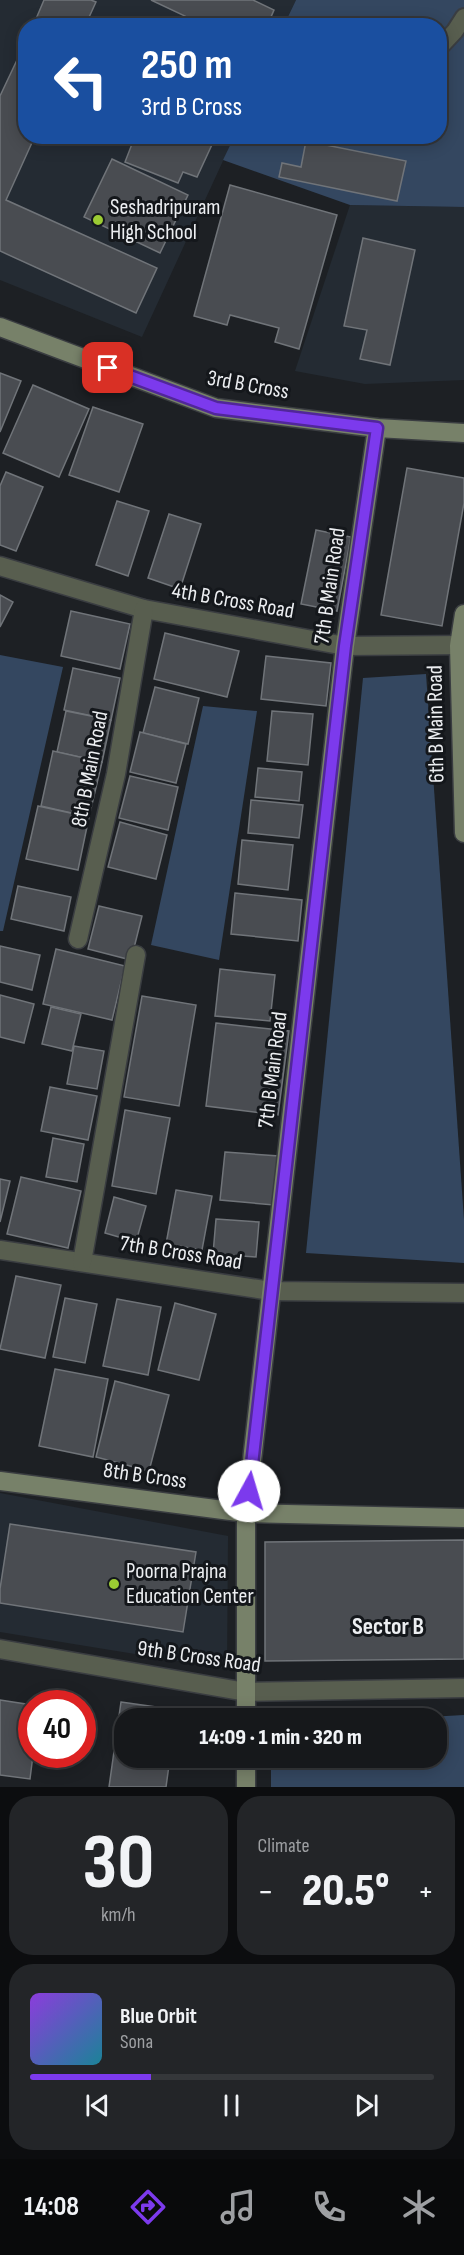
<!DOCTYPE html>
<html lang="en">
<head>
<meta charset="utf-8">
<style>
	body { margin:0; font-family:"Sofia Sans Condensed",sans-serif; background:#232528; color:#f1f3f6; height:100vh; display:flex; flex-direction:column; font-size:22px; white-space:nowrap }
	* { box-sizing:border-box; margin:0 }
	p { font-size:20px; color:#9ea0a3 }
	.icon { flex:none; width:33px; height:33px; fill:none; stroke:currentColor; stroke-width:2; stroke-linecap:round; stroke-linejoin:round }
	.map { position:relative; height:1787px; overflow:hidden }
	.side { display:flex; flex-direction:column; gap:9px; padding:9px; background:#0c0d0f; flex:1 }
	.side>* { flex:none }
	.guide { position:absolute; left:18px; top:18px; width:429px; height:126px; border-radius:24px; box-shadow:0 3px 15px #0003,0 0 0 2px #35373a; background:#1a4fa0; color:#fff; overflow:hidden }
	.speed { position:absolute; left:18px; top:1690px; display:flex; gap:12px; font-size:30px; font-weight:700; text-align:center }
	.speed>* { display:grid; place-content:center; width:78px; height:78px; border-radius:50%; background:#16181b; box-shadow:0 3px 15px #0003,0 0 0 2px #35373a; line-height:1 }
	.speed .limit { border:9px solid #d22; background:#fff; color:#111 }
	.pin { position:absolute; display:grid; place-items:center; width:51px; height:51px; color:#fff; margin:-26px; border-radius:12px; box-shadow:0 3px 9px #0006 }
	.me { position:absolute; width:66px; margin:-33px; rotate:6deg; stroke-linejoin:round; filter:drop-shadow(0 0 4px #0008) }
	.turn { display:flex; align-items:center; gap:21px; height:126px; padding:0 24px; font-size:27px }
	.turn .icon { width:78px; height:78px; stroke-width:2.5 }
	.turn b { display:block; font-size:42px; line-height:51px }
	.big { font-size:45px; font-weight:800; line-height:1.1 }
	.side .tile { flex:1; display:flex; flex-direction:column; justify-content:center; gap:9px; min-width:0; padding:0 21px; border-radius:24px; background:#232528 }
	.side .dial { align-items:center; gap:0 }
	.dial b { font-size:78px; line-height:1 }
	.song { display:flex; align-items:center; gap:18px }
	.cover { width:72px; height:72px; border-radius:9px; background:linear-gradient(135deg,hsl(270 70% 55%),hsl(190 70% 35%)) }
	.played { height:6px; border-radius:3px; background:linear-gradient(90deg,#7c3aed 30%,#35373a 30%) }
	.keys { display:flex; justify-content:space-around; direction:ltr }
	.heat { display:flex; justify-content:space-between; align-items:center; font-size:33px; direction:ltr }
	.side .tiles { flex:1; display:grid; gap:9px; grid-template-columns:1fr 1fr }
	.tile:last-child { grid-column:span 2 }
	.trip { position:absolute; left:114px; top:1708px; width:333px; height:60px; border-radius:24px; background:#16181b; box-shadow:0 3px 15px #0003,0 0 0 2px #35373a; font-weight:800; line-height:60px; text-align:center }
	.menu { display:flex; height:96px; justify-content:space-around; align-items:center; background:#090a0b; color:#9ea0a3 }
	.menu .icon { width:42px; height:42px }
	.menu .selected { color:#7c3aed }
	.menu b { font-size:27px; color:#f1f3f6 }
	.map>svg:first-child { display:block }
	.built { fill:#242b33 }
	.green { fill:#344760 }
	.building { fill:#494c51; stroke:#707479; stroke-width:1.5 }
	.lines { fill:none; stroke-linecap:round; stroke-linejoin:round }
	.lane-casing { stroke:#3a3d41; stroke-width:20 }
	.street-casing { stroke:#3a3d41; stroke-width:21 }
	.secondary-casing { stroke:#3a3d41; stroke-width:21 }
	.lane { stroke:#585e4f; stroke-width:16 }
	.street { stroke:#585e4f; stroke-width:18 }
	.secondary { stroke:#778169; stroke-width:18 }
	.route-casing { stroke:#51269a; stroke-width:15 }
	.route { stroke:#7c3aed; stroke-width:10 }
	.poi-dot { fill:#9bcb33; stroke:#14171b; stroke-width:2 }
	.labels { text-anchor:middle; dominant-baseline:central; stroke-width:6; stroke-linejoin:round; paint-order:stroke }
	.poi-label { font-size:22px; fill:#eceef1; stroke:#14171b; text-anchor:start }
	.street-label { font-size:22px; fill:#eceef1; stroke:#14171b }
	.neighbourhood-label { font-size:24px; font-weight:bold; fill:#eceef1; stroke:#14171b }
</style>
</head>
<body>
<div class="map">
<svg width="464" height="1787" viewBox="0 0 464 1787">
	<rect width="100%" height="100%" fill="#1d2024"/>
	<!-- built -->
	<g class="built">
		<path d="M 0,0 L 296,0 L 284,25 L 26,26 L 26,136 L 234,137 L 142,337 L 0,280 Z"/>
		<path d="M 350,205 L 464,207 L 464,380 L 365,384 L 295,371 Z"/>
		<path d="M 0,1493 L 228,1536 L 227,1669 L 0,1632 Z"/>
	</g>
	<!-- green -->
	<g class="green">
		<path d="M 296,0 L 464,0 L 464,207 L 350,205 L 223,160 L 234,137 L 440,136 L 440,26 L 284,25 Z"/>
		<path d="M 0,655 L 63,667 L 3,931 L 0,931 Z"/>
		<path d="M 426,674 L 464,1220 L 464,1263 L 306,1253 L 363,678 Z"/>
		<path d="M 203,706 L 257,711 L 219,960 L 151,945 Z"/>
		<path d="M 464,1715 L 464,1787 L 271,1787 L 271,1758 L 436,1758 L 436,1719 L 393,1719 Z"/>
	</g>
	<!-- building -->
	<g class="building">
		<path d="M 44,0 L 91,0 L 96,2 L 85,26 L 33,26 Z"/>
		<path d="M 151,0 L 253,0 L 274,10 L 267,26 L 180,26 L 185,16 Z"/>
		<path d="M 26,41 L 26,136 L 35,136 L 6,200 L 157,268 L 136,313 L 0,251 L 0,96 Z"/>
		<path d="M 127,136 L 216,136 L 197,177 L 183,172 L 178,183 L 125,162 L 132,144 L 125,141 Z"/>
		<path d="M 306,141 L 406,161 L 397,201 L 279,177 L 282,163 L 301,167 Z"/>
		<path d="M 112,159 L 188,195 L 160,253 L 84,217 Z"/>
		<path d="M 230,185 L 337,215 L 299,349 L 275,342 L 279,328 L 230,315 L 227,325 L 194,316 Z"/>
		<path d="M 363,238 L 415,250 L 390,365 L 360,359 L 367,330 L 344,326 Z"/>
		<path d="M 0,373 L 21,381 L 0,432 Z"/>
		<path d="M 33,385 L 89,409 L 59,477 L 3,453 Z"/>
		<path d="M 93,407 L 143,424 L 119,492 L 69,475 Z"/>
		<path d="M 407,468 L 464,478 L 464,503 L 442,626 L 381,615 Z"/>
		<path d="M 6,472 L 43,487 L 16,551 L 0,545 L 0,486 Z"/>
		<path d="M 117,501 L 149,511 L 128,576 L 96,565 Z"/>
		<path d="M 169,514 L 201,524 L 180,589 L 148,578 Z"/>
		<path d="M 316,530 L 351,537 L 337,611 L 301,604 Z"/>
		<path d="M 0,595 L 13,602 L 0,627 Z"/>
		<path d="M 71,611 L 130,624 L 120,669 L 61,656 Z"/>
		<path d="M 165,633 L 239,651 L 227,697 L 154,679 Z"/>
		<path d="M 266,656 L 331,663 L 326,706 L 261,699 Z"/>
		<path d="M 73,668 L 120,678 L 111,720 L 64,710 Z"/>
		<path d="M 155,687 L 199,698 L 188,744 L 143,733 Z"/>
		<path d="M 66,711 L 111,720 L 102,762 L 57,752 Z"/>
		<path d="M 272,711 L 313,714 L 308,765 L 267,761 Z"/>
		<path d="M 140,732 L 186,744 L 176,783 L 130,772 Z"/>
		<path d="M 53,751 L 102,762 L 89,817 L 41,806 Z"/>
		<path d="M 258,768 L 302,772 L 299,801 L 255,797 Z"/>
		<path d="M 130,776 L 178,787 L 168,830 L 119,818 Z"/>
		<path d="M 251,800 L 303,805 L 299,838 L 248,833 Z"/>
		<path d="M 38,806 L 89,817 L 78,870 L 26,859 Z"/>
		<path d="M 120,822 L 167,835 L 156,879 L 108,867 Z"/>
		<path d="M 242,840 L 293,845 L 288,890 L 238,884 Z"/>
		<path d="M 18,886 L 71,897 L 64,931 L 11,919 Z"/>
		<path d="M 235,893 L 302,900 L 298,941 L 231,934 Z"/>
		<path d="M 99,906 L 142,916 L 131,960 L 88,949 Z"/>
		<path d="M 0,946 L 40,955 L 32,990 L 0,982 Z"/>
		<path d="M 56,949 L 125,966 L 112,1020 L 43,1004 Z"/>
		<path d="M 220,969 L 275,975 L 270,1021 L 215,1016 Z"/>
		<path d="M 0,995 L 34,1004 L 24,1043 L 0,1037 Z"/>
		<path d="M 142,996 L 196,1005 L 179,1106 L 124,1097 Z"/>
		<path d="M 51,1007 L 81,1014 L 72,1051 L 42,1044 Z"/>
		<path d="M 216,1023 L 289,1031 L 278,1115 L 206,1106 Z"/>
		<path d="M 74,1046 L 104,1051 L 97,1089 L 67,1084 Z"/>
		<path d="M 50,1087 L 97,1096 L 88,1140 L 41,1131 Z"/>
		<path d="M 125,1110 L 170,1118 L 156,1194 L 112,1186 Z"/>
		<path d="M 53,1138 L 84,1144 L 77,1182 L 46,1177 Z"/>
		<path d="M 225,1152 L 279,1156 L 274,1205 L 220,1200 Z"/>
		<path d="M 21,1177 L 81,1191 L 68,1248 L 7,1234 Z"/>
		<path d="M 0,1179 L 10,1181 L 0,1222 Z"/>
		<path d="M 176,1190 L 212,1196 L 202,1250 L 166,1244 Z"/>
		<path d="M 114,1197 L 146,1206 L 136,1242 L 105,1233 Z"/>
		<path d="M 216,1219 L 259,1222 L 256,1257 L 213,1254 Z"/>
		<path d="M 16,1276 L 61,1285 L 45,1358 L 0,1349 Z"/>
		<path d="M 65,1298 L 97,1304 L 85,1363 L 53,1357 Z"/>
		<path d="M 117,1299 L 161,1307 L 148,1375 L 103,1366 Z"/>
		<path d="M 175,1303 L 216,1314 L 199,1380 L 158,1370 Z"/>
		<path d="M 55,1369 L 108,1379 L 93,1457 L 39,1446 Z"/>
		<path d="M 115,1381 L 169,1395 L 149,1471 L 96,1457 Z"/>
		<path d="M 10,1524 L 196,1552 L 183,1632 L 0,1603 L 0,1589 Z"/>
		<path d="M 464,1540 L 464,1659 L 265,1661 L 265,1542 Z"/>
		<path d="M 0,1700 L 32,1705 L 32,1755 L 33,1755 L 30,1779 L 0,1775 Z"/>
		<path d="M 121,1702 L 177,1710 L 176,1719 L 124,1719 L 124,1758 L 170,1758 L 166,1787 L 109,1787 Z"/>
	</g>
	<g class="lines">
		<defs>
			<path id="lane" d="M 440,47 L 455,31 L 464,17"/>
			<g id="street">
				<path d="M 0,566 L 144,609 L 345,646 L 464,645"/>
				<path d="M 78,939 L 116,774 L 144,609"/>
				<path d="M 0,1250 L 271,1291 L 464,1293"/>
				<path d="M 82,1262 L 136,955"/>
				<path d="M 0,1649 L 246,1692 L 464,1688"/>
			</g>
			<g id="secondary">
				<path d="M 0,327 L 216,408 L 377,428 L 464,433"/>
				<path d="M 464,614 L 459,646 L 464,833"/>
				<path d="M 0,1481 L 246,1513 L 464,1518"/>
				<path d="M 246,1719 L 246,1513 L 345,646 L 377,428"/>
				<path d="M 246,1787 L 246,1758"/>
			</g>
		</defs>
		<!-- lane casing -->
		<use href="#lane" class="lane-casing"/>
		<!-- street casing -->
		<use href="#street" class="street-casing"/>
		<!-- secondary casing -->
		<use href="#secondary" class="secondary-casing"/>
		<!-- lane -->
		<use href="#lane" class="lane"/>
		<!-- street -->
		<use href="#street" class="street"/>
		<!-- secondary -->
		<use href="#secondary" class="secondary"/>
	</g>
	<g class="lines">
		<defs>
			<path id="route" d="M 108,368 L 216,408 L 377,428 L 345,646 L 249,1491"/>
		</defs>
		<!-- route casing -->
		<use href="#route" class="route-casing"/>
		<!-- route -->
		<use href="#route" class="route"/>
	</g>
	<!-- markers -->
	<g class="poi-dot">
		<circle cx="98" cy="220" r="6"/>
		<circle cx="114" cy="1584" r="6"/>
	</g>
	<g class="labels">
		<!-- poi labels -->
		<g class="poi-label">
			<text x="110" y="207">Seshadripuram<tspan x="110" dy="25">High School</tspan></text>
			<text x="126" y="1571">Poorna Prajna<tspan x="126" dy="25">Education Center</tspan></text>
		</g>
		<!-- street labels -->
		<g class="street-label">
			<text transform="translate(248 385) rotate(10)">3rd B Cross</text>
			<text transform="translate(330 586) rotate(-82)">7th B Main Road</text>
			<text transform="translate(233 601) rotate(10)">4th B Cross Road</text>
			<text transform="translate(436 724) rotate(-91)">6th B Main Road</text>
			<text transform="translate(90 769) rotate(-79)">8th B Main Road</text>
			<text transform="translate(273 1070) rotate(-83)">7th B Main Road</text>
			<text transform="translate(181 1253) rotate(9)">7th B Cross Road</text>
			<text transform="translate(145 1476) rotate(8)">8th B Cross</text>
			<text transform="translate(199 1657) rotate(8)">9th B Cross Road</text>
		</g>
		<!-- neighbourhood labels -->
		<g class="neighbourhood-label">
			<text x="388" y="1626">Sector B</text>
		</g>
	</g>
</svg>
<div class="speed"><div class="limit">40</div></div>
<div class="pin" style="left:108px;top:368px;background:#d93025"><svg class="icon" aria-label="arrive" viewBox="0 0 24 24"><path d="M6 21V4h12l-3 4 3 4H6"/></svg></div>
<svg class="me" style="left:249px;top:1491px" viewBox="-20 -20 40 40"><circle r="19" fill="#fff"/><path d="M0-13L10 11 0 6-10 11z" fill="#7c3aed"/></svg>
<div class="trip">14:09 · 1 min · 320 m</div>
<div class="guide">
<div class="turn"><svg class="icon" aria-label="left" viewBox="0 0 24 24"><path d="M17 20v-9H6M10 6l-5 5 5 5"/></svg><div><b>250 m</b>3rd B Cross</div></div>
</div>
</div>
<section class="side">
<div class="tiles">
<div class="tile dial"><b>30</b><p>km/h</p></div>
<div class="tile"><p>Climate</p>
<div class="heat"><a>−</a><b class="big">20.5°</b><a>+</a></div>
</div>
<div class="tile">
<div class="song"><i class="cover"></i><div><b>Blue Orbit</b><p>Sona</p></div></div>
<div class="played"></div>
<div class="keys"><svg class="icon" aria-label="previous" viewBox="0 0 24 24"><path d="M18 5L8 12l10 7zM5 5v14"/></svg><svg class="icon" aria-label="pause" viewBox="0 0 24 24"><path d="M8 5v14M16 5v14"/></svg><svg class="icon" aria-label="next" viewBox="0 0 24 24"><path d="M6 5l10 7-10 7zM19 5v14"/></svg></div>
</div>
</div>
</section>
<nav class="menu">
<b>14:08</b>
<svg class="icon selected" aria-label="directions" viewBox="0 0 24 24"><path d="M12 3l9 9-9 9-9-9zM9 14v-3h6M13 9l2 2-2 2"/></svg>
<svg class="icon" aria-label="music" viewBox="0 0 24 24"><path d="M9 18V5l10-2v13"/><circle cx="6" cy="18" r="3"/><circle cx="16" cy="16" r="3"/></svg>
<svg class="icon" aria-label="phone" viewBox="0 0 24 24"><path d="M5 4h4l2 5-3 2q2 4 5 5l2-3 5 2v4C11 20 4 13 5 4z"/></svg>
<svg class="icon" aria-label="climate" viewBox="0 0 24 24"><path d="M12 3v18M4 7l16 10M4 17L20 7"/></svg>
</nav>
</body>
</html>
